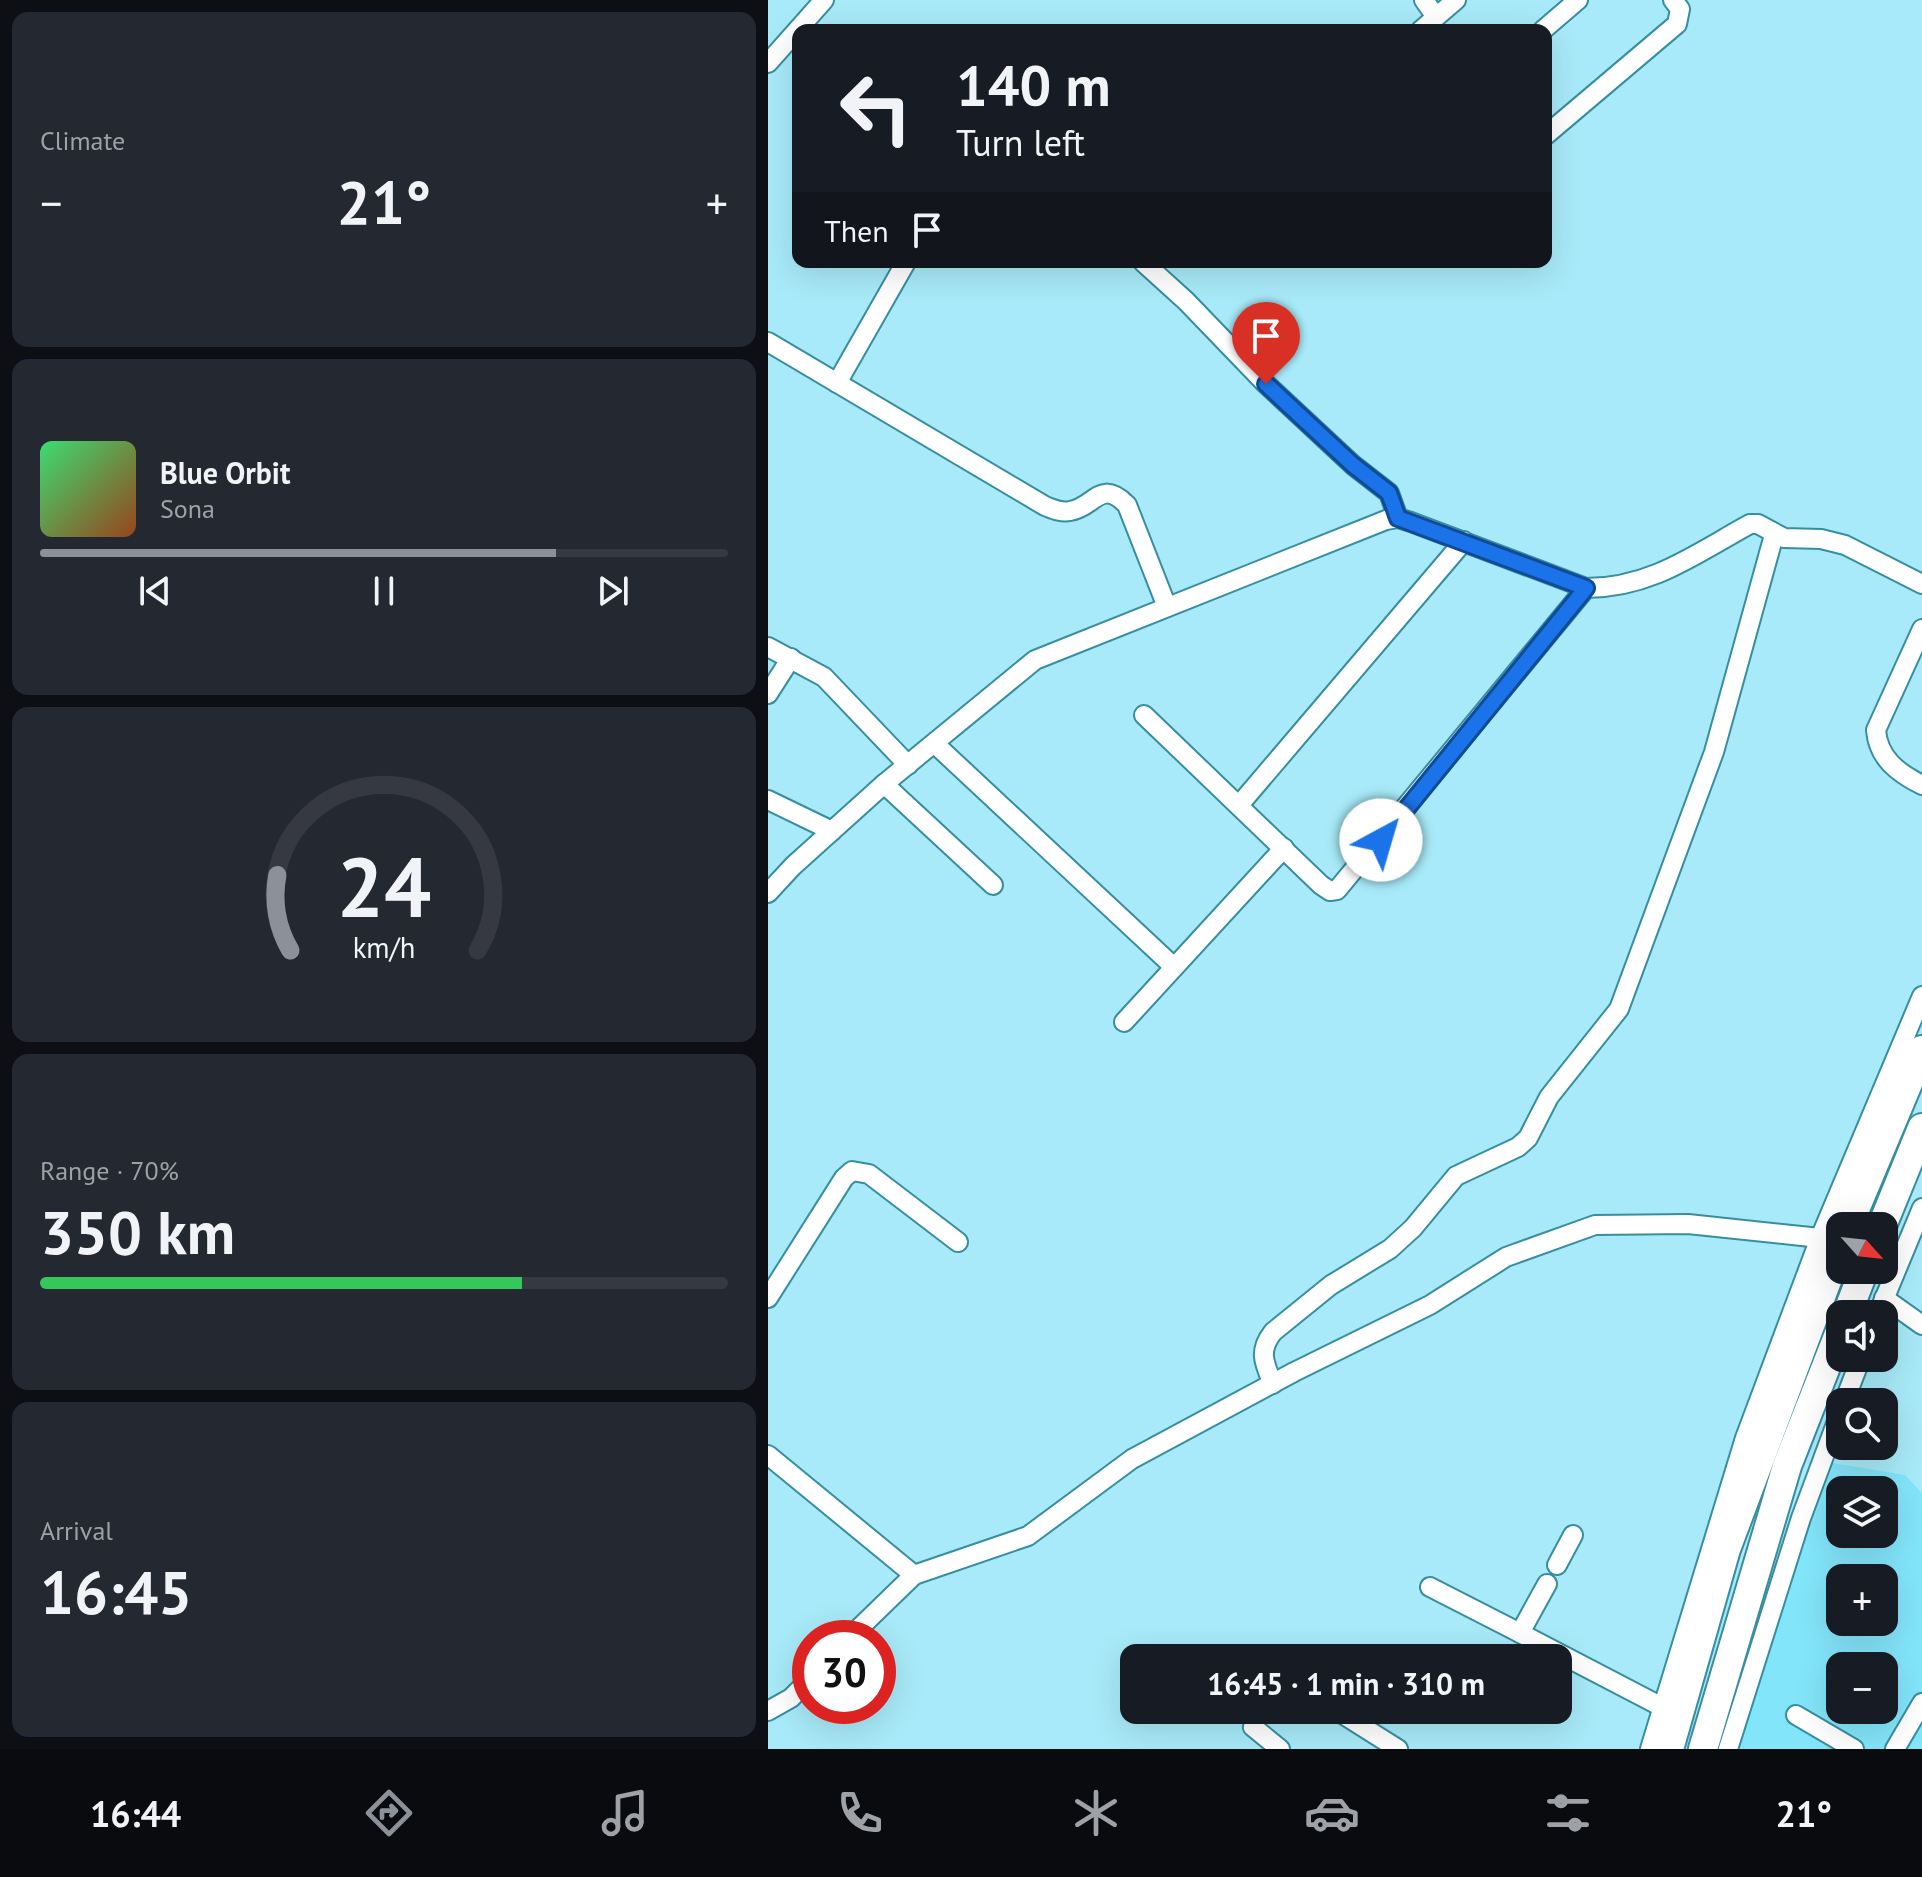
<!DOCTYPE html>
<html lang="en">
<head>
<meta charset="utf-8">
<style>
	body { margin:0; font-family:"PT Sans",sans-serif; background:#242831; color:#f1f3f6; height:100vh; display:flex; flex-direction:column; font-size:30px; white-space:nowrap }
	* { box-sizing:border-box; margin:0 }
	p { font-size:26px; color:#9ea1a6 }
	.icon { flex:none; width:44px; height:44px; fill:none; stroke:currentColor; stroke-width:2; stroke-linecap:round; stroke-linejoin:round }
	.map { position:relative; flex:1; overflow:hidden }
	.side { display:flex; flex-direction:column; gap:12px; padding:12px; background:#0d0f14; width:768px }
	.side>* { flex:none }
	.top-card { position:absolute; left:24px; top:24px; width:760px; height:244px; border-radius:16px; box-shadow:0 8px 32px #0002; background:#171b24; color:#f1f3f6; overflow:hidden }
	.needle { width:52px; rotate:117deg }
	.tools { position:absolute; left:1058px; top:1212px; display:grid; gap:16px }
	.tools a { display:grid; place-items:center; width:72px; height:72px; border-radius:16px; background:#171b24; box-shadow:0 8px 32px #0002; font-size:40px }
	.speed { position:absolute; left:24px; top:1620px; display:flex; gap:16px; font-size:40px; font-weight:700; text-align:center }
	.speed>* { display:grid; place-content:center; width:104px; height:104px; border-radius:50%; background:#171b24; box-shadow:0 8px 32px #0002; line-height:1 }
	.speed .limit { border:12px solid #d22; background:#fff; color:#111 }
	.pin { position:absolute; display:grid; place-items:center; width:68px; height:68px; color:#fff; margin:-82px -34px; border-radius:50% 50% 50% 0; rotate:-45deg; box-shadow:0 0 8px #0007 }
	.pin .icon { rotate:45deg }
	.me { position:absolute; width:88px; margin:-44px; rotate:39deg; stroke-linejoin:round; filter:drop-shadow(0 0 6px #0008) }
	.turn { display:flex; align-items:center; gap:28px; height:168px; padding:0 32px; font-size:36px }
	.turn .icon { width:104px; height:104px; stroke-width:2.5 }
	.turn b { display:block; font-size:56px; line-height:68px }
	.then { display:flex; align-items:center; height:76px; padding:0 32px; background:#0003; gap:16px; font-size:30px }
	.big { font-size:60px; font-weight:600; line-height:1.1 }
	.side .card { flex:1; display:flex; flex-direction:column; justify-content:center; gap:12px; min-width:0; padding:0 28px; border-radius:16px; background:#242831 }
	.side .dial { align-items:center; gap:0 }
	.dial svg { height:208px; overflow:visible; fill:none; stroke:#363941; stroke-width:7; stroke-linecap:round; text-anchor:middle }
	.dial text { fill:#f1f3f6; stroke:none }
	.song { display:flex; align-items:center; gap:24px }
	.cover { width:96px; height:96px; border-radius:12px; background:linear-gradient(135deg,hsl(140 70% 55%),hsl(20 70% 35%)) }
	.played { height:8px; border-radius:4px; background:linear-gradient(90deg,#8c9099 75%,#363941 75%) }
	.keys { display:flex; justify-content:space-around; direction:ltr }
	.heat { display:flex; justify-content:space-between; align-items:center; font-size:44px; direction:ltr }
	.charge { height:12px; border-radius:6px; background:linear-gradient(90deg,#34c759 70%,#363941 0) }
	.trip { position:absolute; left:352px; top:1644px; width:452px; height:80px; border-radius:16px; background:#171b24; box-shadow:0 8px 32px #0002; font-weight:600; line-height:80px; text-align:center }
	.dock { display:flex; height:128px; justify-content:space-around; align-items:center; background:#090b0e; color:#9ea1a6 }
	.dock .icon { width:56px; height:56px }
	.dock .active { color:#8c9099 }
	.dock b { font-size:36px; color:#f1f3f6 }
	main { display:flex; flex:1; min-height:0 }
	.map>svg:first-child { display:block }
	.built { fill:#83e5fa; fill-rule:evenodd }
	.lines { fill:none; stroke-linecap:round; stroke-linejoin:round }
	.minor-casing { stroke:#368ea0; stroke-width:22 }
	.highway-casing { stroke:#368ea0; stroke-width:32 }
	.minor { stroke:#fff; stroke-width:18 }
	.highway { stroke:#fff; stroke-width:28 }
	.route-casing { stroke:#114b97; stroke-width:20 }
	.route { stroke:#1a73e8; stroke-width:14 }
</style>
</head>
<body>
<main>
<section class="side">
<div class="card"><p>Climate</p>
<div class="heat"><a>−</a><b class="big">21°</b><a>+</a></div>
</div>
<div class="card">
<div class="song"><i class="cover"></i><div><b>Blue Orbit</b><p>Sona</p></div></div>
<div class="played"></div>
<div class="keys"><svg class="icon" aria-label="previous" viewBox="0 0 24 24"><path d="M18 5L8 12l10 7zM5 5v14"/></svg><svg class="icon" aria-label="pause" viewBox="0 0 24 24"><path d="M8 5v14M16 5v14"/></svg><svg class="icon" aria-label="next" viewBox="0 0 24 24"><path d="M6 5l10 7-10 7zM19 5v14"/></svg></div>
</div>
<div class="card dial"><svg viewBox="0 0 100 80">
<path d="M14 69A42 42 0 1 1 86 69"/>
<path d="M14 69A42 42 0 0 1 9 40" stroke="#8c9099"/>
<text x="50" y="56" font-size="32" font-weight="700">24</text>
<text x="50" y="72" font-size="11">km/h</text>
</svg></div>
<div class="card"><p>Range · 70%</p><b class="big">350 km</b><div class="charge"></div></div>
<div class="card"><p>Arrival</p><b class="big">16:45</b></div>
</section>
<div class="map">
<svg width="1154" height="1749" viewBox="0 0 1154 1749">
	<rect width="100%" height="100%" fill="#a8eaf9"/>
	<!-- built -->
	<path class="built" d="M 1059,1462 L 1137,1475 L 1154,1493 L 1154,1749 L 969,1749 ZM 1072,1490 L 1116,1490 L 1116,1534 L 1072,1534 ZM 1072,1578 L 1116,1578 L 1116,1622 L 1072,1622 ZM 1072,1666 L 1116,1666 L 1116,1710 L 1072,1710 Z"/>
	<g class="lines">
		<defs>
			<g id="minor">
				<path d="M 656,0 L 668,17"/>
				<path d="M 653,30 L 688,0"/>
				<path d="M 775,30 L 810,0"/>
				<path d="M 0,63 L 56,0"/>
				<path d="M 778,135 L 909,24 L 912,9 L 905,0"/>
				<path d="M 375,262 L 418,301 L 498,384 L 585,465 L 621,493 L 630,518"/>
				<path d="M 0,342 L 277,506 C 285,509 293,513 302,511 C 327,507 332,478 359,505 L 399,607"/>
				<path d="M 69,383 L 138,262"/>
				<path d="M 1154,629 L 1108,730 C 1110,758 1130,773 1154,785"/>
				<path d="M 0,647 L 56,677 L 140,765"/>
				<path d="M 0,694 L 23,658"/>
				<path d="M 376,715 L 553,885 L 562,891 L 569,890 L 818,588"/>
				<path d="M 167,744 L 406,967"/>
				<path d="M 116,784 L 225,885"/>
				<path d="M 0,800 L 64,831"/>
				<path d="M 472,804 L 696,541"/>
				<path d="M 0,893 L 25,866 L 116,784 L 267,660 L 618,520 L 630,518 L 643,522 L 818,588 C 883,588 927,554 982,524 L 990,524 L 1016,538 L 1053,539 L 1077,545 L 1154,584"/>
				<path d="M 356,1022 L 516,848"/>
				<path d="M 0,1298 L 76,1178 L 84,1171 L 101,1174 L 190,1242"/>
				<path d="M 1116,1298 L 1154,1325"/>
				<path d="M 1110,1314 L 1154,1208"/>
				<path d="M 505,1384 C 496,1363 490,1351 505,1332 L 563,1285 L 622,1249 L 645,1228 L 688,1176 L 750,1147 L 760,1138 L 781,1097 L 851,1009 L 946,752 L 1006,535"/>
				<path d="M 1076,1402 L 1093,1358"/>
				<path d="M 0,1455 L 146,1575"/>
				<path d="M 789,1565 L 805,1535"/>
				<path d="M 779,1584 L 752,1633 L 896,1708"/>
				<path d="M 662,1587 L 752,1633"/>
				<path d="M 81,1638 L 146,1575 L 260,1536 L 364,1459 L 526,1372 L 662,1305 L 738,1257 L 827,1225 L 920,1224 L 1052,1238"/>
				<path d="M 492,1710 L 485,1727 L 512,1749"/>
				<path d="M 568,1710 L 630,1749"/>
				<path d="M 0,1711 L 23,1698 L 42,1679"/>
				<path d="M 1028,1715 L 1086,1749"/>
				<path d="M 882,1749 L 977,1438 L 1052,1238 L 1154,996"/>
				<path d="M 960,1749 L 1033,1518 L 1072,1413"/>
				<path d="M 1127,1749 L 1154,1703"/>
			</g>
			<g id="highway">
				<path d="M 1080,1226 L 1154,1050"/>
				<path d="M 1114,1226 L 1154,1128"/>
				<path d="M 1079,1314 L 1096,1270"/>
				<path d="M 901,1749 L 958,1549 L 1072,1246"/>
				<path d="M 935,1749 L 1019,1466 L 1072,1331"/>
			</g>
		</defs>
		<!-- minor casing -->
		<use href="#minor" class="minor-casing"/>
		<!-- highway casing -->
		<use href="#highway" class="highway-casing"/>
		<!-- minor -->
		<use href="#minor" class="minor"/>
		<!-- highway -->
		<use href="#highway" class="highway"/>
	</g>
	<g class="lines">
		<defs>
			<path id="route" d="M 498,384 L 585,465 L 621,493 L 630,518 L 818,588 L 613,840"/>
		</defs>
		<!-- route casing -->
		<use href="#route" class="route-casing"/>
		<!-- route -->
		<use href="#route" class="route"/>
	</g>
</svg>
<div class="tools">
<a><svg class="needle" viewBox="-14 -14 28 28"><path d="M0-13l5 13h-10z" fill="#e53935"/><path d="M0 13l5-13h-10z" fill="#9ea1a6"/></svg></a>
<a><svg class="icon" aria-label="sound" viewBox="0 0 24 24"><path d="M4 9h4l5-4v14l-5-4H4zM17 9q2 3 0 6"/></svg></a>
<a><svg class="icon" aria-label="search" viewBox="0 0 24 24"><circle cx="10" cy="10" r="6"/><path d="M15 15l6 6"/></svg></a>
<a><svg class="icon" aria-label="layers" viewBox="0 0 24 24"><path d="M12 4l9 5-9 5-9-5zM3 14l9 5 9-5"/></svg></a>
<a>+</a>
<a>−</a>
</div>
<div class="speed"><div class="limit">30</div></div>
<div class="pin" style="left:498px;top:384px;background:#d93025"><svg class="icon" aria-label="arrive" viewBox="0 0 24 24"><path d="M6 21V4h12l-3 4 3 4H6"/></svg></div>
<svg class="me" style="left:613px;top:840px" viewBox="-20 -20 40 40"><circle r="19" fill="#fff"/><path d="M0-13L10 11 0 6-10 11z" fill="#1a73e8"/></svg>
<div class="trip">16:45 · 1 min · 310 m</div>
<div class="top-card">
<div class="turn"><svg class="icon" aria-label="left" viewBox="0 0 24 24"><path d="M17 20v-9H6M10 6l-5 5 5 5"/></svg><div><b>140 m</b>Turn left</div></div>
<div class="then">Then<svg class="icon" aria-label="arrive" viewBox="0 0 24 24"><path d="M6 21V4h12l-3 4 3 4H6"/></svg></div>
</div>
</div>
</main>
<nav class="dock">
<b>16:44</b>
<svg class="icon active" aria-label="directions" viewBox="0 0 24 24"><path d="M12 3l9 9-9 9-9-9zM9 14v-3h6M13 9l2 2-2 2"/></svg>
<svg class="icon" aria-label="music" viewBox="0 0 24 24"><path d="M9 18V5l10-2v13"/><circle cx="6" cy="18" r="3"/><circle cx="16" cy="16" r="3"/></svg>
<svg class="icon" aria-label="phone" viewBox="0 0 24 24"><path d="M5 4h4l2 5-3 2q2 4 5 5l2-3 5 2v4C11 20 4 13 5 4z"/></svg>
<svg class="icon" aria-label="climate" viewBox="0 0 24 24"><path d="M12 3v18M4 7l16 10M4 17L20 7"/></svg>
<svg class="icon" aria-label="car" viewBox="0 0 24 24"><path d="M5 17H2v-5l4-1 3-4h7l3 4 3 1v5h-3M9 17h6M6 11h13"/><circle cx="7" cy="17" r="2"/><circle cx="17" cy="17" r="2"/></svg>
<svg class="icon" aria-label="filters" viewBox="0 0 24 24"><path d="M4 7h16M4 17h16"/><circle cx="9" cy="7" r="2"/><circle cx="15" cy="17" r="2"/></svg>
<b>21°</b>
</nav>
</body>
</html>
